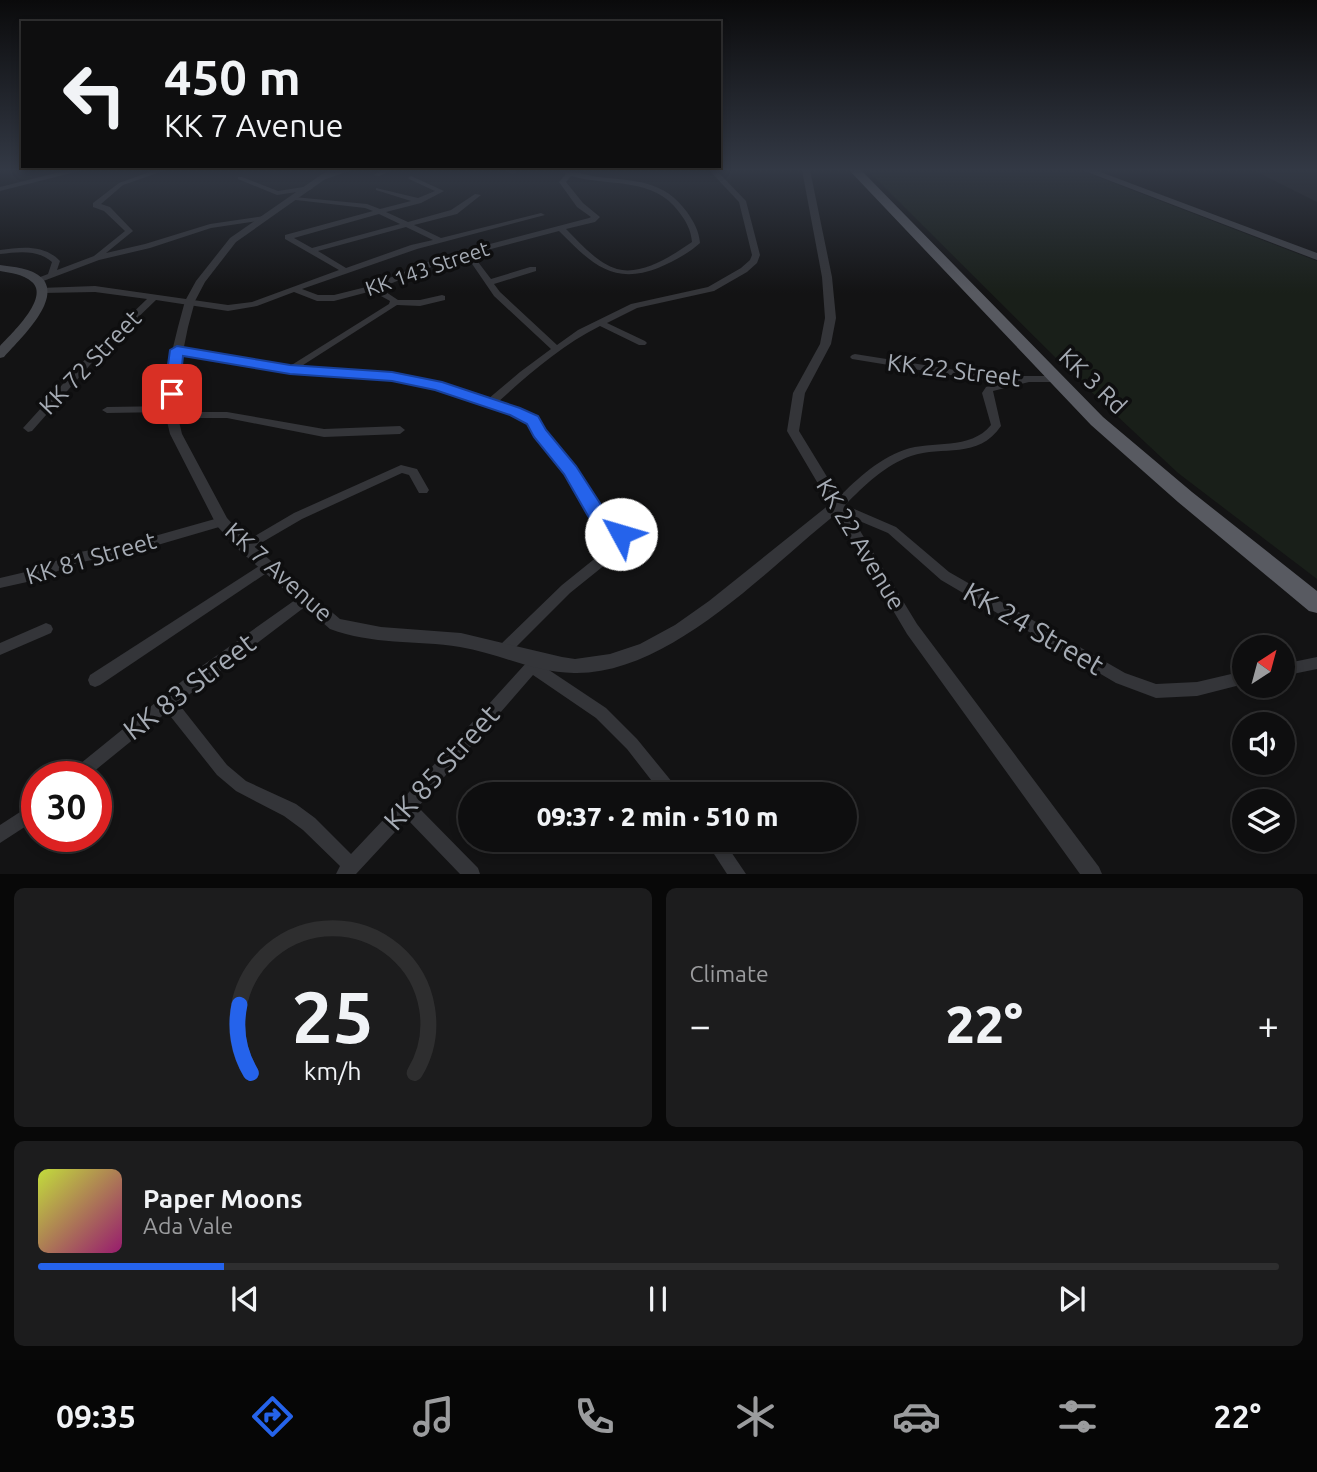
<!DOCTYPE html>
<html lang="en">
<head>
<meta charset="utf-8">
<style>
	body { margin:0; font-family:Ubuntu,sans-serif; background:#1c1c1d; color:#f1f3f6; height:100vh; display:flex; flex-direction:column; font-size:26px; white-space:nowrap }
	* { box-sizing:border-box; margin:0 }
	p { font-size:23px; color:#9b9c9e }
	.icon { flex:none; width:38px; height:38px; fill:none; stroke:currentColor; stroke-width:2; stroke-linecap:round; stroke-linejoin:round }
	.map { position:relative; height:874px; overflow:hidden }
	.drawer { display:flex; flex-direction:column; gap:14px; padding:14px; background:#080808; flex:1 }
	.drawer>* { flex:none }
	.banner { position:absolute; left:21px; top:21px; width:700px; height:147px; border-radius:0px; box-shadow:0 4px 10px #0003,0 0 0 2px #2e2e2f; background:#0e0e0f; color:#f1f3f6; overflow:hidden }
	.needle { width:46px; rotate:36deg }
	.tools { position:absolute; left:1232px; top:635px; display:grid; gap:14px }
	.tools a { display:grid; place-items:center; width:63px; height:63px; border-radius:50%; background:#0e0e0f; box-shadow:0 4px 10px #0003,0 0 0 2px #2e2e2f; font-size:35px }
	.speed { position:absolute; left:21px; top:761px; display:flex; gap:14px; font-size:35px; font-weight:700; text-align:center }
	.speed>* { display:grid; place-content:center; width:91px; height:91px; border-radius:50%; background:#0e0e0f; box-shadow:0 4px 10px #0003,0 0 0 2px #2e2e2f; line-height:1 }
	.speed .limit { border:10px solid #d22; background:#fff; color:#111 }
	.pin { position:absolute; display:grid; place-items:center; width:60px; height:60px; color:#fff; margin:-30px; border-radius:14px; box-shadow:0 4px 10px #0006 }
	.me { position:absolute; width:77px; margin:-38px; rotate:309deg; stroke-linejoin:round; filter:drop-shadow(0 0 5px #0008) }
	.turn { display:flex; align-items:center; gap:24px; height:147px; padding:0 28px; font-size:32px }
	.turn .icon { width:91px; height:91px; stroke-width:2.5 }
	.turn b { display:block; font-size:49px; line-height:60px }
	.big { font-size:52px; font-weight:800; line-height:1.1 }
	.drawer .tile { flex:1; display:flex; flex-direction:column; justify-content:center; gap:10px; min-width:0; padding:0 24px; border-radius:10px; background:#1c1c1d }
	.drawer .dial { align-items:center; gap:0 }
	.dial svg { height:182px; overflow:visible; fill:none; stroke:#2e2e2f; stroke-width:7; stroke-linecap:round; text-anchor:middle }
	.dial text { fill:#f1f3f6; stroke:none }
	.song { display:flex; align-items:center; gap:21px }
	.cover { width:84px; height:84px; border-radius:10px; background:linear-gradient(135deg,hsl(70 70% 55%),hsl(320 70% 35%)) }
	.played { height:7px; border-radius:4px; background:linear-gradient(90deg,#2563eb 15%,#2e2e2f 15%) }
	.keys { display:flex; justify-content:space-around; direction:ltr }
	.heat { display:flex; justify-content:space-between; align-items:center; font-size:38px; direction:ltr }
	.drawer .tiles { flex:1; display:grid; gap:14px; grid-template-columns:1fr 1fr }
	.tile:last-child { grid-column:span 2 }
	.trip { position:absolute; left:458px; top:782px; width:399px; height:70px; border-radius:35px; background:#0e0e0f; box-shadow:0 4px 10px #0003,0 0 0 2px #2e2e2f; font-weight:800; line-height:70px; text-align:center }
	.menu { display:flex; height:112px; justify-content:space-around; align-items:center; background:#060606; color:#9b9c9e }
	.menu .icon { width:49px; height:49px }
	.menu .current { color:#2563eb }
	.menu b { font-size:32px; color:#f1f3f6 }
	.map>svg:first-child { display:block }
	.built { fill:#1f1f21 }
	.green { fill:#191f19 }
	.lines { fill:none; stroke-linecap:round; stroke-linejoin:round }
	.minor { fill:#343539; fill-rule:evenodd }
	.tertiary { fill:#343539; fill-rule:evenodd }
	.secondary { fill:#424449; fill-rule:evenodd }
	.trunk { fill:#585a61; fill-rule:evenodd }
	.route { fill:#2563eb; stroke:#184099; stroke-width:2 }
	.labels { text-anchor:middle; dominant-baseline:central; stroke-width:7; stroke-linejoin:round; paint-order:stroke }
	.far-street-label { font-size:21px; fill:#a5abb4; stroke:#0e0e0f }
	.street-label { font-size:24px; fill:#a5abb4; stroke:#0e0e0f }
	.near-street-label { font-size:28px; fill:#a5abb4; stroke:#0e0e0f }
</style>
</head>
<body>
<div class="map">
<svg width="1317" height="874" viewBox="0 0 1317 874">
	<rect width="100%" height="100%" fill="#131314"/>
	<!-- built -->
	<path class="built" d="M 1253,170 L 1317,170 L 1317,202 Z"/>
	<!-- green -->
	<path class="green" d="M 867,170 L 1080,170 L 1317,261 L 1317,579 L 1178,473 L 1069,371 Z"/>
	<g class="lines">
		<!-- minor -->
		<g class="minor">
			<path d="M 155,170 L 166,170 L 123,185 L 101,204 L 110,207 L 133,231 L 106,253 L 145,244 L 210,224 L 265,216 L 269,218 L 265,220 L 211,228 L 150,248 L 99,260 L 38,283 L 35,283 L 35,279 L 48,274 L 52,262 C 37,249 18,252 0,254 L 0,250 C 21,247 44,244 60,261 L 57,270 L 94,256 L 125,231 L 104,211 L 93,207 L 93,203 L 119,183 Z"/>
			<path d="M 341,170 L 352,170 L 323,180 L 320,178 Z"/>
			<path d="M 382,170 L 392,170 L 379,176 L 374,175 Z"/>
			<path d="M 504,170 L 515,170 L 516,172 L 513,174 Z"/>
			<path d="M 560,170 C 573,170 585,175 598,177 C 635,181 664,180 687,212 C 694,222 699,231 700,243 C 688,254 672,262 658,268 C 612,286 590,262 559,231 L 472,254 L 491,279 L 530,267 L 536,267 L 536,271 L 494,284 L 500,292 L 557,345 L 578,330 L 631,304 L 708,287 L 741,268 L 750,260 L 752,255 L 739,202 L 709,170 L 716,170 L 746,201 L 760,255 L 757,263 L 747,272 L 714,291 L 637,308 L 607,323 L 645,341 L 647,343 L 645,345 L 639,345 L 600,326 C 562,345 529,374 498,402 L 519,409 L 537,417 L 543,431 L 574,467 L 605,516 L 622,524 L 627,534 L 611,560 L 570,593 L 510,653 L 505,655 L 500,653 L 498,649 L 500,645 L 562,585 L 603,552 L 615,534 L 613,530 L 597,522 L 566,473 L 535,436 L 529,422 L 511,413 L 436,389 L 392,380 L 290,373 L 177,353 L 172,350 L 177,347 L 290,366 L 389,304 L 390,301 L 372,291 L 334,301 L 317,301 L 294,292 L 257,306 L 228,311 L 156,300 L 97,357 L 32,431 L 28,432 L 23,428 L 91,353 L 147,299 L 95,292 L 43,293 L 40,292 L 40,288 L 95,286 L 228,305 L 252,302 L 339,270 L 285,239 L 285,235 L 373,211 L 365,208 L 296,200 L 294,199 L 294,197 L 367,204 L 380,209 L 411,201 L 376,190 L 376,188 L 418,198 L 435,191 L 409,179 L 408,178 L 411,176 L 444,191 L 421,203 L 386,212 L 408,222 L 451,210 L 475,194 L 481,195 L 457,214 L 414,225 L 441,238 L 541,213 L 545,215 L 417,249 L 302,289 L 318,295 L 334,295 L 370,286 L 440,257 L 589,218 L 591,217 L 577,207 L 559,182 L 566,174 L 561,172 ZM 571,176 C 609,187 653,176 679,212 C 686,221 691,230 692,242 C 673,255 642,276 617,269 C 597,263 580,243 566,229 L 595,222 L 600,217 L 583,203 L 566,182 ZM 379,214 L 400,224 L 312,248 L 294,238 ZM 406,227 L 433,240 L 411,245 L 346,268 L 318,251 ZM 466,255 L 494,296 L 551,349 L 520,372 L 488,399 L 437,383 L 392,374 L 300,367 L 397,305 L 420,306 L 445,300 L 445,296 L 442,295 L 420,300 L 398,300 L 380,288 L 446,261 Z"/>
			<path d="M 238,177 L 242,177 L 278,191 L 310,186 L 313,188 L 310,190 L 277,195 L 238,179 Z"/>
			<path d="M 855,354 L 993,376 L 1054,376 L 1059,379 L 1054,382 L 1029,382 L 993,391 L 1001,426 C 978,460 943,445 911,456 C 885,465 864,486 845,505 L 896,527 L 949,572 L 1125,673 L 1156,684 L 1197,682 L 1244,671 L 1244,684 L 1197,696 L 1156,698 L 1116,683 L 941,580 L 888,533 L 838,512 L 832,505 L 834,502 C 854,482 876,460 904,450 C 932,440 970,451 991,425 L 982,393 L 986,387 L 1005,382 L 993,382 L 852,359 L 850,357 L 852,355 Z"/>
			<path d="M 170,406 L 175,409 L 173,412 L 227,412 L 324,429 L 400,426 L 405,430 L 400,434 L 324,437 L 227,418 L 170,418 L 165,415 L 167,412 L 107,413 L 102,410 L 107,407 Z"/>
			<path d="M 401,465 L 417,469 L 429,490 L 427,493 L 419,493 L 409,475 L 402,473 L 302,519 L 249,550 L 245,552 L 241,550 L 239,547 L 241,544 L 294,513 Z"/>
			<path d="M 222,517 L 226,519 L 228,522 L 226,525 L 137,551 L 77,563 L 36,580 L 0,588 L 0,578 L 34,570 L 75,553 L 137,541 Z"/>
			<path d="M 267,561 L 271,562 L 273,566 L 271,570 L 100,685 L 95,687 L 90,685 L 88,680 L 90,675 Z"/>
			<path d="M 305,593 L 310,595 L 311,599 L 310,603 L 178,703 L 227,765 L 246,781 L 296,804 L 315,818 L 351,854 L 401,801 L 527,662 L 530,655 L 535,653 L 540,655 L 542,659 L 540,664 L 606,708 L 637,739 L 677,788 L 679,794 L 662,794 L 627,749 L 596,718 L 533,675 L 418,807 L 478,868 L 480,874 L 460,874 L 407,819 L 356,874 L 336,874 L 340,866 L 303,830 L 284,816 L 236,791 L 217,775 L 167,712 L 87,777 L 67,777 L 70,772 L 192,673 Z"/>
			<path d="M 46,623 L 51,625 L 53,629 L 51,633 L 0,655 L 0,643 Z"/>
			<path d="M 1317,657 L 1317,669 L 1283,676 L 1283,664 Z"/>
			<path d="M 37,801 L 37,819 L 0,843 L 0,825 Z"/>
			<path d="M 705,840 L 723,840 L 746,874 L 727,874 Z"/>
		</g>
		<!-- tertiary -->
		<g class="tertiary">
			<path d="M 68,170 L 83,170 L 0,191 L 0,187 Z"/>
			<path d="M 328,170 L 338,170 L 236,242 L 205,282 L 195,301 L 188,327 L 178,376 L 176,409 L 182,434 L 227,518 L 250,543 L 340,619 L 381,627 L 461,633 L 562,657 L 575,659 L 610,654 L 640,644 L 675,625 L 709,601 L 830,504 L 787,431 L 793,393 L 820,344 L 825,318 L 822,277 L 802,170 L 810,170 L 832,277 L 836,318 L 831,344 L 805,393 L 799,431 L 917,624 L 1099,867 L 1102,874 L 1080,874 L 907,634 L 836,514 C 766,570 669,675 574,673 C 535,673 498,653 460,647 C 416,640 372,645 330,629 L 240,551 L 217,526 L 170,434 L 164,409 L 166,376 L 178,327 L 185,301 L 196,281 L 230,238 Z"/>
		</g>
		<!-- secondary -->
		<g class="secondary">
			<path d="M 1082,170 L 1095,170 L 1317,253 L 1317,260 Z"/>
			<path d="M 0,265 C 13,267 32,268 42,278 C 63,300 18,341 4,357 L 0,358 L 0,346 C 11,334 50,298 32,282 C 23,274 11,273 0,271 Z"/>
		</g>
		<!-- trunk -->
		<path class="trunk" d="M 849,170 L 861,170 L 1103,417 L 1192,492 L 1317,591 L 1317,613 L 1309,611 L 1178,502 L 1091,425 Z"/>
	</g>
	<!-- sky -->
	<linearGradient id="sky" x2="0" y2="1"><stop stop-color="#0a0a0b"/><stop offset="0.58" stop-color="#333945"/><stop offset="1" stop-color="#333945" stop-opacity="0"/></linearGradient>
	<rect width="1317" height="293" fill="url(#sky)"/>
	<!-- route -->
	<path class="route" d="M 177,346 L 290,365 L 392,372 L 442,382 L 520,408 L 538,416 L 546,430 L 576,466 L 607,514 L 624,522 L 630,534 L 627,539 L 621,541 L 615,539 L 611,532 L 594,524 L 588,516 L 564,474 L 534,437 L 527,424 L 510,415 L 435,390 L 392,381 L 290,374 L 183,356 L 179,394 L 172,399 L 164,394 L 170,350 Z"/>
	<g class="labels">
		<!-- far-street labels -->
		<g class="far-street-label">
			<text transform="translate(427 268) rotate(-19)">KK 143 Street</text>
		</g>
		<!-- street labels -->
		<g class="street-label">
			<text transform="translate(90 362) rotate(-46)">KK 72 Street</text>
			<text transform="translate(954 370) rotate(7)">KK 22 Street</text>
			<text transform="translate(1093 381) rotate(44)">KK 3 Rd</text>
			<text transform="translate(861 544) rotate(59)">KK 22 Avenue</text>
			<text transform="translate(91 558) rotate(-16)">KK 81 Street</text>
			<text transform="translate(279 572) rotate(42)">KK 7 Avenue</text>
		</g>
		<!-- near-street labels -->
		<g class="near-street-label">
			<text transform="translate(1034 628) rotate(30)">KK 24 Street</text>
			<text transform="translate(189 686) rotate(-37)">KK 83 Street</text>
			<text transform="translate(441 767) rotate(-48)">KK 85 Street</text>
		</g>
	</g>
</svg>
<div class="tools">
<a><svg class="needle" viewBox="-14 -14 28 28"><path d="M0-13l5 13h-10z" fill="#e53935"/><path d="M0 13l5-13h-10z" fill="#9b9c9e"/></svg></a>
<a><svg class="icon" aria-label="sound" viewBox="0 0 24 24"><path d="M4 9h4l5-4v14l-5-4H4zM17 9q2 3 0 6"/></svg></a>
<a><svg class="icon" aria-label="layers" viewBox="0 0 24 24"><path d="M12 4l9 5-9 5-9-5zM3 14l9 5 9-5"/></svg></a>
</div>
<div class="speed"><div class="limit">30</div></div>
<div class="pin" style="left:172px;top:394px;background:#d93025"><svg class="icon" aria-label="arrive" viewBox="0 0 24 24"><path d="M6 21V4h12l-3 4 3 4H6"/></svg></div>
<svg class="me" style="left:621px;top:534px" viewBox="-20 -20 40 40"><circle r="19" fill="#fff"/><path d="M0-13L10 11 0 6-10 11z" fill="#2563eb"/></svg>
<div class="trip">09:37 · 2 min · 510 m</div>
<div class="banner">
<div class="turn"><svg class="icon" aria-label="left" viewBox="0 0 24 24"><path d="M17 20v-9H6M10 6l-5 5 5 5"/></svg><div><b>450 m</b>KK 7 Avenue</div></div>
</div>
</div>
<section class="drawer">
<div class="tiles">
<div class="tile dial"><svg viewBox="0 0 100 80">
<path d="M14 69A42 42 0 1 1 86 69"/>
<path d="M14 69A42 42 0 0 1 9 39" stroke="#2563eb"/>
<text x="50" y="56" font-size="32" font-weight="700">25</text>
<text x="50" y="72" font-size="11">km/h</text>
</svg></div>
<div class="tile"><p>Climate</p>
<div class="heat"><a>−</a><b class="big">22°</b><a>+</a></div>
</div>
<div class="tile">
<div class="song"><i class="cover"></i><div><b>Paper Moons</b><p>Ada Vale</p></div></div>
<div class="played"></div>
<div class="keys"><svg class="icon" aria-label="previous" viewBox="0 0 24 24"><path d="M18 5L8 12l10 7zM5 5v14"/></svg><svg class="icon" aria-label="pause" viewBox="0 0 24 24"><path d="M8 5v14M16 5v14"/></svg><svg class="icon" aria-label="next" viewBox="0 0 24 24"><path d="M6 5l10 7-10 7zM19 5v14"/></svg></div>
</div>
</div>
</section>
<nav class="menu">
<b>09:35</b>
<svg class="icon current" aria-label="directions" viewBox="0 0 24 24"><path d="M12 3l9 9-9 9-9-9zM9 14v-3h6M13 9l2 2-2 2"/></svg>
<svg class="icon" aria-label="music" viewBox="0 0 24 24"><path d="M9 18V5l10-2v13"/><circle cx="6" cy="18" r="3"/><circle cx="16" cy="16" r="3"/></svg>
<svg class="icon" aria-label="phone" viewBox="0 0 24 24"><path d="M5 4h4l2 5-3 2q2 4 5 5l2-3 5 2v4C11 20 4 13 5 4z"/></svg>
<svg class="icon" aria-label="climate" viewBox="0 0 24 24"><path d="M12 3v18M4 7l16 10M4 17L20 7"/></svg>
<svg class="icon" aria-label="car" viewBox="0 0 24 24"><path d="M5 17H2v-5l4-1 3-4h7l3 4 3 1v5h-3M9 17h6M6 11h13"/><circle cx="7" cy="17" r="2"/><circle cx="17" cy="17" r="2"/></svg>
<svg class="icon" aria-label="filters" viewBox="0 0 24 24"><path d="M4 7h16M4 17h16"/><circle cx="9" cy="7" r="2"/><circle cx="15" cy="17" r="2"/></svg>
<b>22°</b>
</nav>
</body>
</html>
